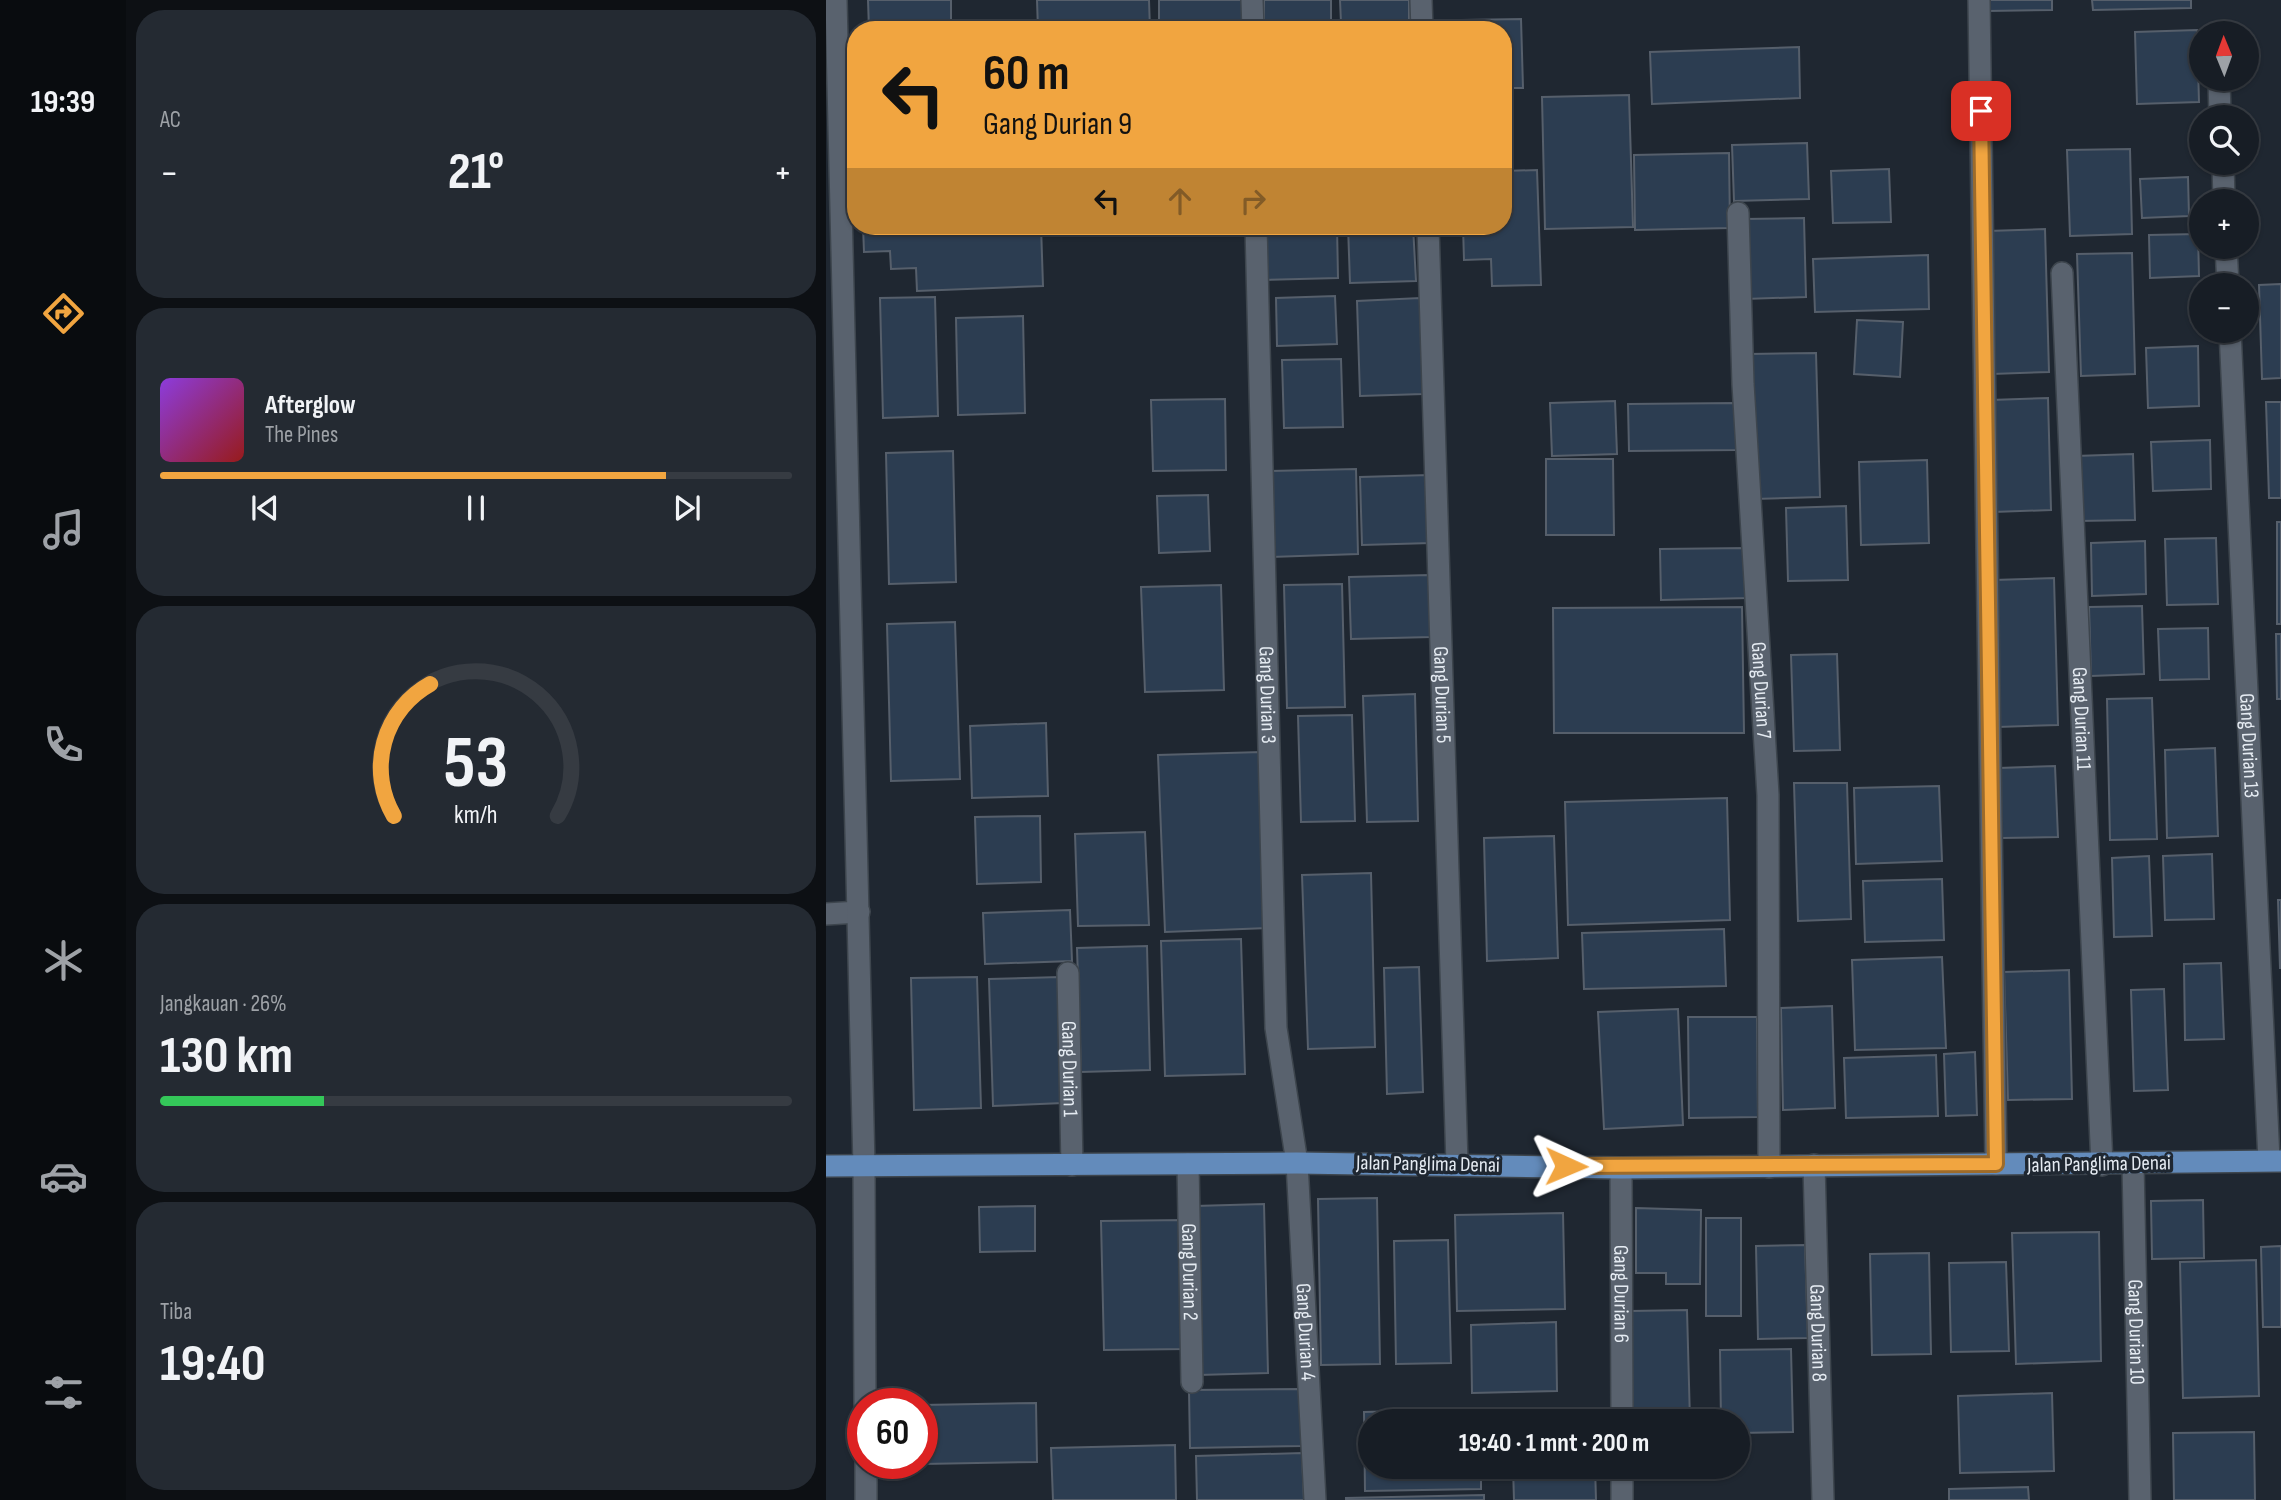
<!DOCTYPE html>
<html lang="id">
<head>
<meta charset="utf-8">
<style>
	body { margin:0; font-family:"Sofia Sans Condensed",sans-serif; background:#242a32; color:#f1f3f6; height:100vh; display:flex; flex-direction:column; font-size:26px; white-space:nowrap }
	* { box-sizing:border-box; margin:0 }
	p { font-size:23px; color:#9ea2a7 }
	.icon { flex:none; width:38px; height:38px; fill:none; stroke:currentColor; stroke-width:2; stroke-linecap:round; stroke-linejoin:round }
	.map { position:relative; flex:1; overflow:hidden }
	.panel { display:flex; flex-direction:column; gap:10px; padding:10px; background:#0d1014; width:700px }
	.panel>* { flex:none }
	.banner { position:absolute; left:21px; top:21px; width:665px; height:214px; border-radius:28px; box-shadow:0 2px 5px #0004,0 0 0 2px #363b42; background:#f1a540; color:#111; overflow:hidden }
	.needle { width:46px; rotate:359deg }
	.tools { position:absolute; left:1363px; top:21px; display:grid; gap:14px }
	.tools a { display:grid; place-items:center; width:70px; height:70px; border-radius:50%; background:#171d25; box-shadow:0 2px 5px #0004,0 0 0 2px #363b42; font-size:35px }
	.speed { position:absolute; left:21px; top:1388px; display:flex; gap:14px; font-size:35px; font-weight:700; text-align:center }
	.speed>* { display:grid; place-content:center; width:91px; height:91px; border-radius:50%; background:#171d25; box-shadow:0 2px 5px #0004,0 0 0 2px #363b42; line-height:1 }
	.speed .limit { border:10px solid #d22; background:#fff; color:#111 }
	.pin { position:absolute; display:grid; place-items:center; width:60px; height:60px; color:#fff; margin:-30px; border-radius:14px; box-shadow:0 4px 10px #0006 }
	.me { position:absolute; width:77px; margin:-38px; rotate:91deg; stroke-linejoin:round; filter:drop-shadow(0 0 5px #0008) }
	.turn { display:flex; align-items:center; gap:24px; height:147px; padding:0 21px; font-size:32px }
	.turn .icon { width:91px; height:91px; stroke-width:2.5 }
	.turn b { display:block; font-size:49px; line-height:60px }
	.lanes { display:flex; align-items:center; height:66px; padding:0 21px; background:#0003; justify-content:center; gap:35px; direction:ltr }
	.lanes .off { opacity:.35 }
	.big { font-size:52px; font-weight:700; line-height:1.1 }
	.panel .tile { flex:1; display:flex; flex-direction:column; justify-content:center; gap:10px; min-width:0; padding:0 24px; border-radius:28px; background:#242a32 }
	.panel .dial { align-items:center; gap:0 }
	.dial svg { height:182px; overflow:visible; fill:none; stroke:#363b42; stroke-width:7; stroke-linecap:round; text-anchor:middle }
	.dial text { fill:#f1f3f6; stroke:none }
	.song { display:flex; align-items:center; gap:21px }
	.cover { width:84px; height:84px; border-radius:10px; background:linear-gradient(135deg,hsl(270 70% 55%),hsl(0 70% 35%)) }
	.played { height:7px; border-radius:4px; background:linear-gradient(90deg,#f1a540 80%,#363b42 80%) }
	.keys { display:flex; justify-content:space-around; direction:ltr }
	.heat { display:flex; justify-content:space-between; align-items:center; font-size:38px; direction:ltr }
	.charge { height:10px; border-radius:5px; background:linear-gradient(90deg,#34c759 26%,#363b42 0) }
	.trip { position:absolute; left:532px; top:1409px; width:392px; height:70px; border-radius:35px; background:#171d25; box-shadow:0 2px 5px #0004,0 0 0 2px #363b42; font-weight:700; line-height:70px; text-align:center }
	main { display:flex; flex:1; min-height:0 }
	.tabs { display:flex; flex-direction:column; width:126px; justify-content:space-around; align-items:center; background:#090c0f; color:#9ea2a7 }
	.tabs .icon { width:49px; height:49px }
	.tabs .active { color:#f1a540 }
	.tabs b { font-size:32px; color:#f1f3f6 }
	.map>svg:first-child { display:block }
	.building { fill:#2c3d51; stroke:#565f6b; stroke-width:2 }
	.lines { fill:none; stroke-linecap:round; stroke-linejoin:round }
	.lane-casing { stroke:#3d454d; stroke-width:24 }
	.street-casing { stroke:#3d454d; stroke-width:24 }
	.primary-casing { stroke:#3d454d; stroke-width:24 }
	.lane { stroke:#59626e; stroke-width:21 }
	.street { stroke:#59626e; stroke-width:21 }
	.primary { stroke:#638bbb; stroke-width:21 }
	.route-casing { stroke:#9d6b2a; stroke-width:18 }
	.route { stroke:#f1a540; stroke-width:12 }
	.labels { text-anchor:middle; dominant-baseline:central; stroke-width:7; stroke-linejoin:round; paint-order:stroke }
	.street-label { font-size:21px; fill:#e5ebf2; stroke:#1f2731 }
</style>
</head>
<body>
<main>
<nav class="tabs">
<b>19:39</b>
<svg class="icon active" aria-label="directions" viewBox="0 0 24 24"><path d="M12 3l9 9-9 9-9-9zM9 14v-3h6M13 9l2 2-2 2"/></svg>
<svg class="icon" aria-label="music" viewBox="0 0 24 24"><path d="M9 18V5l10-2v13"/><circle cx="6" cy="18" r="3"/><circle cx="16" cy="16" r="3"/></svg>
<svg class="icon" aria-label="phone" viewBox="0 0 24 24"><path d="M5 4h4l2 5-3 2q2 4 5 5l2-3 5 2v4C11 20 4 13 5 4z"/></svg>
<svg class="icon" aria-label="climate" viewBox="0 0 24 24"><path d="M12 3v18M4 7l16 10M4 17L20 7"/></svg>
<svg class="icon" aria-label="car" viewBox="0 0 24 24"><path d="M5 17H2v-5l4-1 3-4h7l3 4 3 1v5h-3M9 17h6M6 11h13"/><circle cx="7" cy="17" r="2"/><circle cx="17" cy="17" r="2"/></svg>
<svg class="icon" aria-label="filters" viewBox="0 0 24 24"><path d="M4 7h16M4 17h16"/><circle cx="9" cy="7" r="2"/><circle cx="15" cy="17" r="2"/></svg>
</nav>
<section class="panel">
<div class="tile"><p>AC</p>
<div class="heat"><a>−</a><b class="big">21°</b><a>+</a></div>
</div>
<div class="tile">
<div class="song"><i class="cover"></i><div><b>Afterglow</b><p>The Pines</p></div></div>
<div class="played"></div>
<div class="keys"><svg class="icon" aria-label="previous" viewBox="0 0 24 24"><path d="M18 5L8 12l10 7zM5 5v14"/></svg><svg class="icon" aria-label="pause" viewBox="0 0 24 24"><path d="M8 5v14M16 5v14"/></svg><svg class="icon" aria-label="next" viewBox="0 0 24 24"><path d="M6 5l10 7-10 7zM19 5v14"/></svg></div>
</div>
<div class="tile dial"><svg viewBox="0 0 100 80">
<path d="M14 69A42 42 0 1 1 86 69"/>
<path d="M14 69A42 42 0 0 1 30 11" stroke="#f1a540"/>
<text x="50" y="56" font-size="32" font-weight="700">53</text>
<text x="50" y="72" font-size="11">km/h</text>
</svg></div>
<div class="tile"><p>Jangkauan · 26%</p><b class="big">130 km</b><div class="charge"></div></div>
<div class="tile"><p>Tiba</p><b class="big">19:40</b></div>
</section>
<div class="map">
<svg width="1455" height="1500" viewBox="0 0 1455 1500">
	<rect width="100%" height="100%" fill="#1f2731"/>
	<!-- building -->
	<g class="building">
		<path d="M 42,0 L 125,0 L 125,30 L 43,30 Z"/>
		<path d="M 211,0 L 323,0 L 324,30 L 212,30 Z"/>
		<path d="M 333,0 L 416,0 L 416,25 L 333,26 Z"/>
		<path d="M 438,0 L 505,0 L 505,20 L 438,22 Z"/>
		<path d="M 514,0 L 583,0 L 583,20 L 515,23 Z"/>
		<path d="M 1161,0 L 1226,0 L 1226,10 L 1161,11 Z"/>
		<path d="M 1266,0 L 1365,0 L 1365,8 L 1267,10 Z"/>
		<path d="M 695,19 L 697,88 L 677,88 L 677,30 L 636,30 L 636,20 Z"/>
		<path d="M 1371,30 L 1373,102 L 1311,104 L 1309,32 Z"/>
		<path d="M 973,47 L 974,98 L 826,104 L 824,52 Z"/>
		<path d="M 803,95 L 807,227 L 719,229 L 716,97 Z"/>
		<path d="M 981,143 L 983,199 L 908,201 L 906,145 Z"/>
		<path d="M 1304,149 L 1306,234 L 1244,236 L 1241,150 Z"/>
		<path d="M 903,153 L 904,228 L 809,230 L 808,155 Z"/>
		<path d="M 1063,169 L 1065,222 L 1007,223 L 1005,171 Z"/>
		<path d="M 711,170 L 715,285 L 666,286 L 665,259 L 638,260 L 637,226 L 677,226 L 677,171 Z"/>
		<path d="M 1362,177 L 1363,216 L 1316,218 L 1314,179 Z"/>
		<path d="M 978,218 L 980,297 L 919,299 L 917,219 Z"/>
		<path d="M 37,226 L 215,226 L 217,286 L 91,291 L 90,268 L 65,269 L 64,251 L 38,252 Z"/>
		<path d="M 434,226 L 511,226 L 512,278 L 435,280 Z"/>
		<path d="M 522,226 L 587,226 L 590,281 L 524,283 Z"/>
		<path d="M 1219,229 L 1223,372 L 1166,374 L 1162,231 Z"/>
		<path d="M 1372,234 L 1373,276 L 1324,278 L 1323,235 Z"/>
		<path d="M 1306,253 L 1309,374 L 1255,376 L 1251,254 Z"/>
		<path d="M 1102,255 L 1103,309 L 989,312 L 987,259 Z"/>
		<path d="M 1455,284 L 1455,378 L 1436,379 L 1433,285 Z"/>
		<path d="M 509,296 L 511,344 L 451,346 L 450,298 Z"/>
		<path d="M 109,297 L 112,416 L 57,418 L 54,298 Z"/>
		<path d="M 594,298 L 597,394 L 534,396 L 531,301 Z"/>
		<path d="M 197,316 L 199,413 L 132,415 L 130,318 Z"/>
		<path d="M 1031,320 L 1077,322 L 1074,377 L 1028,374 Z"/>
		<path d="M 1372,346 L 1373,406 L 1322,408 L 1320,348 Z"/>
		<path d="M 990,353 L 994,497 L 928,499 L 923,354 Z"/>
		<path d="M 515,359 L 517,427 L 458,428 L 456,360 Z"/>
		<path d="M 1222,398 L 1225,510 L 1168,512 L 1165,400 Z"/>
		<path d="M 399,399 L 400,470 L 327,471 L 325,400 Z"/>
		<path d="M 789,401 L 791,454 L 726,456 L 724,403 Z"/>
		<path d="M 1440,402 L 1455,402 L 1455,498 L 1443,498 Z"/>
		<path d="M 910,403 L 911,450 L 803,451 L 802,404 Z"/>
		<path d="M 1384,440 L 1385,489 L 1327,491 L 1325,442 Z"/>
		<path d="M 127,451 L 130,582 L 63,584 L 60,453 Z"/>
		<path d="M 1307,454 L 1309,520 L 1252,521 L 1250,456 Z"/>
		<path d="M 720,459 L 787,459 L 788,535 L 720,535 Z"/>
		<path d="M 1101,460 L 1103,543 L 1035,545 L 1033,462 Z"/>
		<path d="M 530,469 L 532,554 L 445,557 L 443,471 Z"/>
		<path d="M 603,475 L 605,543 L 536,545 L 534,477 Z"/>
		<path d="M 382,495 L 384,551 L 333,553 L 331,496 Z"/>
		<path d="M 1020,506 L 1022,580 L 962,581 L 960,508 Z"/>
		<rect x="1451" y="522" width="4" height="102"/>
		<path d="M 1390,538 L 1392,604 L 1341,605 L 1339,539 Z"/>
		<path d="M 1319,541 L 1320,594 L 1266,596 L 1265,543 Z"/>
		<path d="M 921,548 L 923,598 L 835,600 L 834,549 Z"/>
		<path d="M 603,575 L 605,637 L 525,639 L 523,577 Z"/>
		<path d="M 1228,578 L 1232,725 L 1172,727 L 1168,580 Z"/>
		<path d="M 516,584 L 519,707 L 461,708 L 458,585 Z"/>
		<path d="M 395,585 L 398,690 L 319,692 L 315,587 Z"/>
		<path d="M 1316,606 L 1318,674 L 1265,676 L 1263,607 Z"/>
		<path d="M 916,607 L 918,733 L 728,733 L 727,608 Z"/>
		<path d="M 129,622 L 134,779 L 65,781 L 61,624 Z"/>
		<path d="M 1382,628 L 1383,679 L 1334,680 L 1332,629 Z"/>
		<path d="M 1450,634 L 1455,634 L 1455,699 L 1451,699 Z"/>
		<path d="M 1011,654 L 1014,750 L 968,751 L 965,655 Z"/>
		<path d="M 589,694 L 592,821 L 541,822 L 537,696 Z"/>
		<path d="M 1326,698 L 1331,839 L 1284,840 L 1281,699 Z"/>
		<path d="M 526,715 L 529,821 L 475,822 L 472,716 Z"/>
		<path d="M 220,723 L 222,796 L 146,798 L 144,726 Z"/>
		<path d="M 1389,748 L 1392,836 L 1341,838 L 1339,750 Z"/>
		<path d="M 435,752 L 442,928 L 339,932 L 332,755 Z"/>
		<path d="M 1229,766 L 1232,837 L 1175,838 L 1173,768 Z"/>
		<path d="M 968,783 L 1021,783 L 1025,919 L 972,921 Z"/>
		<path d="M 1113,786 L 1116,861 L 1030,864 L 1028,788 Z"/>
		<path d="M 901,798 L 904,920 L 742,925 L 739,802 Z"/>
		<path d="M 214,816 L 215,882 L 151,884 L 149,817 Z"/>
		<path d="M 319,832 L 323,925 L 252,926 L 249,834 Z"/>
		<path d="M 728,836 L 732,958 L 661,961 L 658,838 Z"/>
		<path d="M 1386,854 L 1388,919 L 1339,920 L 1337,856 Z"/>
		<path d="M 1323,856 L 1326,936 L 1288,937 L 1286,858 Z"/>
		<path d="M 545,873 L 549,1047 L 482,1049 L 476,875 Z"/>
		<path d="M 1116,879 L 1118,940 L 1039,942 L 1037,881 Z"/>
		<path d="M 1452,900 L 1455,900 L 1455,968 L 1454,968 Z"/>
		<path d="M 244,910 L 246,961 L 159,964 L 157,913 Z"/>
		<path d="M 898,929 L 900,986 L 758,989 L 756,933 Z"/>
		<path d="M 415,939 L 419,1074 L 339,1076 L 335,941 Z"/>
		<path d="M 321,946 L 324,1070 L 255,1072 L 251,948 Z"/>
		<path d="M 1116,957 L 1120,1048 L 1029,1050 L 1026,960 Z"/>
		<path d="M 1395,963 L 1398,1039 L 1359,1040 L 1358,964 Z"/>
		<path d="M 593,967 L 597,1092 L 561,1094 L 558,968 Z"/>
		<path d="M 1243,970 L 1246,1099 L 1182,1100 L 1178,972 Z"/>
		<path d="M 151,977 L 155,1108 L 88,1110 L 85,978 Z"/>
		<path d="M 234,977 L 237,1103 L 167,1106 L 163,979 Z"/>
		<path d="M 1338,989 L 1342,1090 L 1308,1091 L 1305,990 Z"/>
		<path d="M 1006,1006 L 1009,1108 L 957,1110 L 955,1008 Z"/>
		<path d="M 852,1009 L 857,1125 L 778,1129 L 772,1012 Z"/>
		<path d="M 862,1017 L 931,1017 L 932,1117 L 863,1118 Z"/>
		<path d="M 1149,1052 L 1151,1115 L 1120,1116 L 1118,1054 Z"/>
		<path d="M 1110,1055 L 1112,1116 L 1020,1118 L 1018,1058 Z"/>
		<path d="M 551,1198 L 554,1364 L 495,1365 L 492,1199 Z"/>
		<path d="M 1377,1200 L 1378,1258 L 1326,1259 L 1325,1201 Z"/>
		<path d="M 438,1204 L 442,1373 L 373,1375 L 369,1206 Z"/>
		<path d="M 209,1206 L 209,1251 L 154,1252 L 153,1207 Z"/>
		<path d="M 810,1208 L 875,1210 L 874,1284 L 840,1284 L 840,1273 L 810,1273 Z"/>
		<path d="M 737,1213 L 739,1309 L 631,1311 L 629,1215 Z"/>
		<rect x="880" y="1218" width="35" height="98"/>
		<path d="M 359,1220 L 361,1349 L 278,1350 L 275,1221 Z"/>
		<path d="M 1273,1232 L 1275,1361 L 1190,1364 L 1186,1233 Z"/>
		<path d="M 622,1240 L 625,1363 L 570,1364 L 568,1241 Z"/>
		<path d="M 979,1245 L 982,1338 L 932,1339 L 930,1246 Z"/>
		<path d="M 1455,1246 L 1455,1327 L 1437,1327 L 1435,1247 Z"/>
		<path d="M 1103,1253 L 1105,1354 L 1046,1355 L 1044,1254 Z"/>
		<path d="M 1430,1260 L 1433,1396 L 1357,1398 L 1354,1262 Z"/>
		<path d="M 1180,1262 L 1183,1351 L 1125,1352 L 1123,1263 Z"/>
		<path d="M 861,1310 L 864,1421 L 807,1421 L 805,1311 Z"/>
		<path d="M 730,1322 L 731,1391 L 646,1393 L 645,1325 Z"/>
		<path d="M 965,1349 L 967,1432 L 912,1433 L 912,1421 L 895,1421 L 894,1350 Z"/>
		<path d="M 475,1389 L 476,1446 L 364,1448 L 363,1390 Z"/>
		<path d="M 1226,1393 L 1228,1471 L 1134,1473 L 1132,1396 Z"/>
		<path d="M 210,1403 L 211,1462 L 97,1464 L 96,1405 Z"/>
		<path d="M 654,1409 L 654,1421 L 544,1421 L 544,1466 L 655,1466 L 655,1489 L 539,1491 L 538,1412 Z"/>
		<path d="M 1428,1432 L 1429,1500 L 1348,1500 L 1347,1433 Z"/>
		<path d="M 349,1445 L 350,1500 L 227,1500 L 225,1448 Z"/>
		<path d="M 476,1453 L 478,1500 L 371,1500 L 370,1456 Z"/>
		<path d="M 769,1466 L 770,1500 L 688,1500 L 687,1467 Z"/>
		<path d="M 1202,1487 L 1203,1500 L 1123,1500 L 1123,1489 Z"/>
		<path d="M 658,1495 L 658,1500 L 520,1500 L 520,1498 Z"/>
	</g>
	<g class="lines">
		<defs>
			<g id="lane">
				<path d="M 0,914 L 33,912"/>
				<path id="s1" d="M 362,1164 L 366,1382"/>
			</g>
			<g id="street">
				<path d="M 10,0 L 38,1166 L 39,1404"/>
				<path d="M 426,0 L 427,30"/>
				<path d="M 595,0 L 596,30"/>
				<path d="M 1153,0 L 1170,1164"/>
				<path d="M 1393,79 L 1394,117"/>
				<path d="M 1397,163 L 1398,201"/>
				<path id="s2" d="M 912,213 L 917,384 L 942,795 L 943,1167"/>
				<path id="s3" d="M 430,226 L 450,1028 L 471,1163 L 489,1500"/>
				<path id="s4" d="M 602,226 L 631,1164"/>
				<path d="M 1400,247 L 1402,285"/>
				<path id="s5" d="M 1236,273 L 1276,1165"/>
				<path id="s6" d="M 1404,331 L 1443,1160"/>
				<path id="s7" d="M 242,973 L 246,1165"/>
				<path id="s8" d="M 1307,1164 L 1314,1500"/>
				<path id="s9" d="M 988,1165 L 997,1500"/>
				<path id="s10" d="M 795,1168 L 796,1421"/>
				<path d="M 40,1463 L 40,1500"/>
				<path d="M 796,1466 L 796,1500"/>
			</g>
			<path id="primary" d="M 0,1166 L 471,1163 L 795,1168 L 1455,1161"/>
		</defs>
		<!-- lane casing -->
		<use href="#lane" class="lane-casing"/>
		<!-- street casing -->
		<use href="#street" class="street-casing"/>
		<!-- primary casing -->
		<use href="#primary" class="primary-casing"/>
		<!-- lane -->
		<use href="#lane" class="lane"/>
		<!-- street -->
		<use href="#street" class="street"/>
		<!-- primary -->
		<use href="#primary" class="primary"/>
	</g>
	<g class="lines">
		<defs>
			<path id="route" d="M 740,1166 L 1170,1164 L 1155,111"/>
		</defs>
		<!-- route casing -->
		<use href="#route" class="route-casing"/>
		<!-- route -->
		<use href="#route" class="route"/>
	</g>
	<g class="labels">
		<!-- street labels -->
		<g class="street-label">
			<text stroke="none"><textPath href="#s2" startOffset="478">Gang Durian 7</textPath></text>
			<text stroke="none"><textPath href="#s3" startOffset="469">Gang Durian 3</textPath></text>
			<text stroke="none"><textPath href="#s4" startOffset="469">Gang Durian 5</textPath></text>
			<text stroke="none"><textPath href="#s5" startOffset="446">Gang Durian 11</textPath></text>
			<text stroke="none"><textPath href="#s6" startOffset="415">Gang Durian 13</textPath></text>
			<text stroke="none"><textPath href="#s7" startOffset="96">Gang Durian 1</textPath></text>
			<text transform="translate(602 1164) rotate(1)">Jalan Panglima Denai</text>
			<text transform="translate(1273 1164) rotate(-1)">Jalan Panglima Denai</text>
			<text stroke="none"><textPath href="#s1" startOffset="108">Gang Durian 2</textPath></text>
			<text stroke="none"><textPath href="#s10" startOffset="126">Gang Durian 6</textPath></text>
			<text stroke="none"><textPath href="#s3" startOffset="1108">Gang Durian 4</textPath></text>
			<text stroke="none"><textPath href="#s8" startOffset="168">Gang Durian 10</textPath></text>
			<text stroke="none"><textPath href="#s9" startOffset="168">Gang Durian 8</textPath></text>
		</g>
	</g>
</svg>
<div class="tools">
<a><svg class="needle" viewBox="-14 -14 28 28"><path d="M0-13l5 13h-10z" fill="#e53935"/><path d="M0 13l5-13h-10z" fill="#9ea2a7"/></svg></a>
<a><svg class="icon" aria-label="search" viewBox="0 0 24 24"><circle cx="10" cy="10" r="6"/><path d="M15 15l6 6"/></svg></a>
<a>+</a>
<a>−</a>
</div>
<div class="speed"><div class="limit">60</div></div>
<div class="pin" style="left:1155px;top:111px;background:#d93025"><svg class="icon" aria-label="arrive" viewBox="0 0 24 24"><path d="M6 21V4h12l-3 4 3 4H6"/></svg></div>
<svg class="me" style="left:740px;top:1166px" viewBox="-20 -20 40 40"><path d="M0-17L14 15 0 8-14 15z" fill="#f1a540" stroke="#fff" stroke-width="4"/></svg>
<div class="trip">19:40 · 1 mnt · 200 m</div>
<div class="banner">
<div class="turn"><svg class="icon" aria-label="left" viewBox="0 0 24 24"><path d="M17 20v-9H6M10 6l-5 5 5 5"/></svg><div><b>60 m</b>Gang Durian 9</div></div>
<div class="lanes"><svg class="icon" aria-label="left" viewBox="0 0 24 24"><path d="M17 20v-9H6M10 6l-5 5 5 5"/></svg><svg class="icon off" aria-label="ahead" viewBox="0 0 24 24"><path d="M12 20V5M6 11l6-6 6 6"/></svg><svg class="icon off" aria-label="right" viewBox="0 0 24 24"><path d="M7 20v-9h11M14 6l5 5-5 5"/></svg></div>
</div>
</div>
</main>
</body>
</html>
